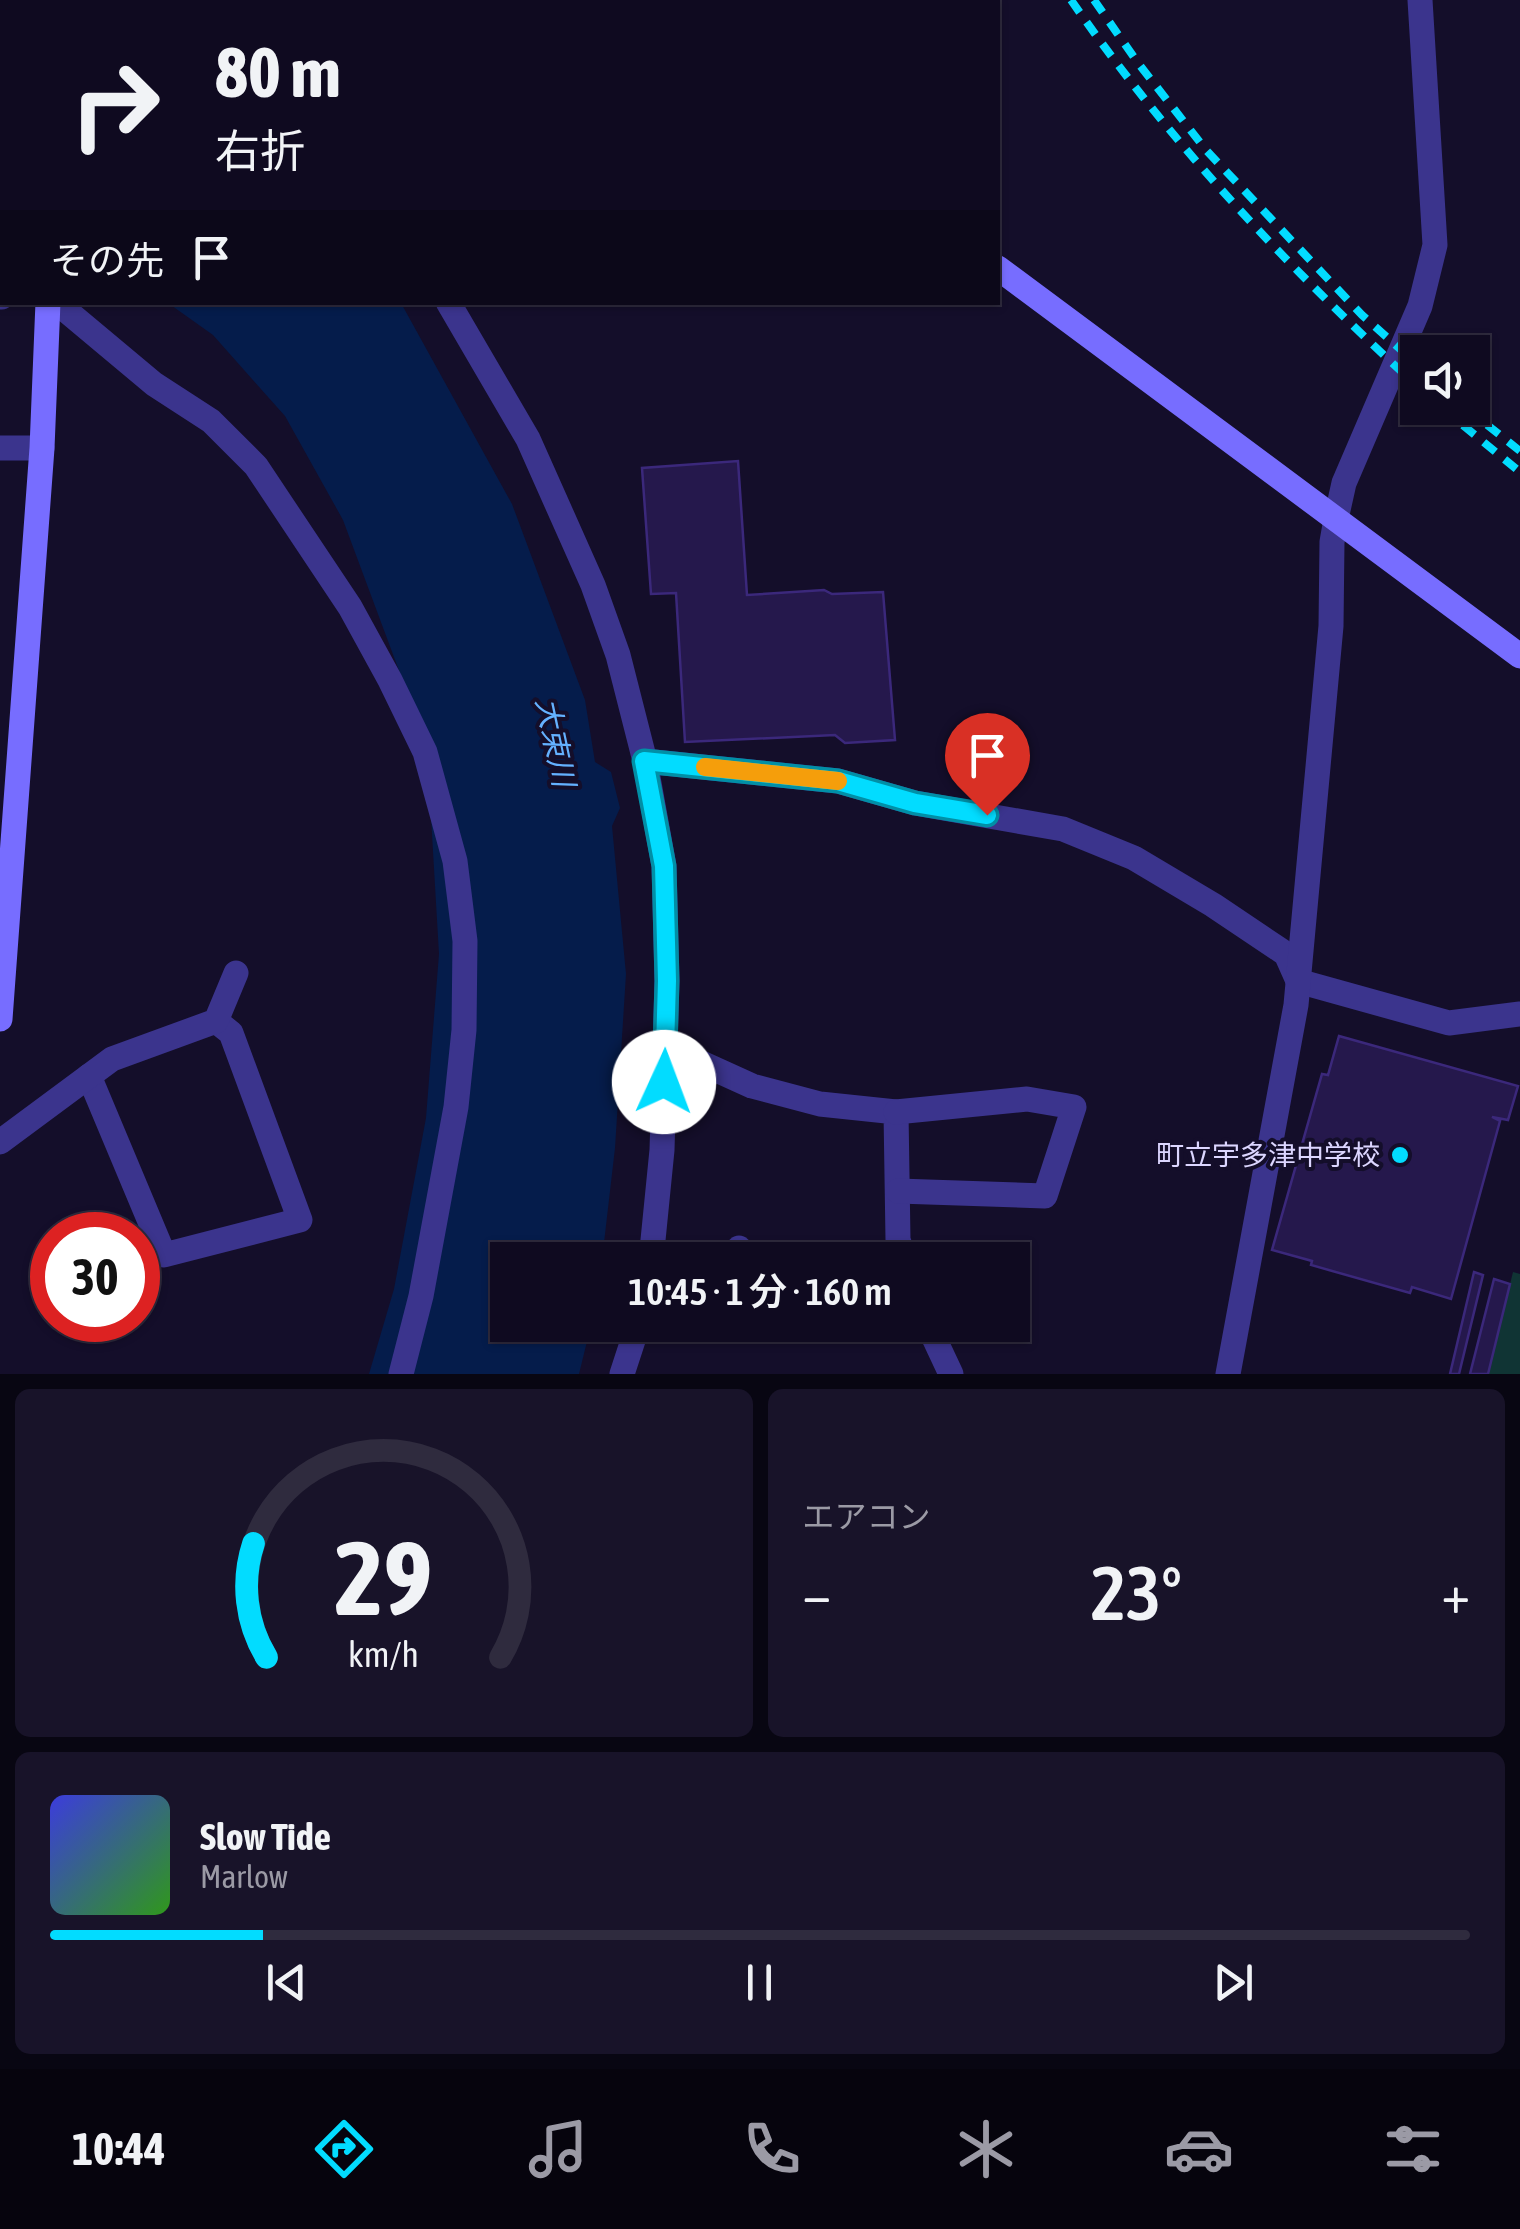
<!DOCTYPE html>
<html lang="ja">
<head>
<meta charset="utf-8">
<style>
	body { margin:0; font-family:"Asap Condensed","Noto Sans JP",sans-serif; background:#181329; color:#f1f3f6; height:100vh; display:flex; flex-direction:column; font-size:38px; white-space:nowrap }
	* { box-sizing:border-box; margin:0 }
	p { font-size:32px; color:#9b9aa5 }
	.icon { flex:none; width:55px; height:55px; fill:none; stroke:currentColor; stroke-width:2; stroke-linecap:round; stroke-linejoin:round }
	.map { position:relative; height:1374px; overflow:hidden }
	.drawer { display:flex; flex-direction:column; gap:15px; padding:15px; background:#080612; flex:1 }
	.drawer>* { flex:none }
	.top-card { position:absolute; left:0px; top:0px; width:1000px; height:305px; box-shadow:0 2px 8px #0004,0 0 0 2px #2f2b3e; background:#0f0a20; color:#f1f3f6; overflow:hidden }
	.controls { position:absolute; left:1400px; top:335px; display:grid; gap:20px }
	.controls a { display:grid; place-items:center; width:90px; height:90px; border-radius:0px; background:#0f0a20; box-shadow:0 2px 8px #0004,0 0 0 2px #2f2b3e; font-size:50px }
	.speed { position:absolute; left:30px; top:1212px; display:flex; gap:20px; font-size:50px; font-weight:700; text-align:center }
	.speed>* { display:grid; place-content:center; width:130px; height:130px; border-radius:50%; background:#0f0a20; box-shadow:0 2px 8px #0004,0 0 0 2px #2f2b3e; line-height:1 }
	.speed .limit { border:15px solid #d22; background:#fff; color:#111 }
	.pin { position:absolute; display:grid; place-items:center; width:85px; height:85px; color:#fff; margin:-102px -42px; border-radius:50% 50% 50% 0; rotate:-45deg; box-shadow:0 0 10px #0007 }
	.pin .icon { rotate:45deg }
	.me { position:absolute; width:110px; margin:-55px; rotate:2deg; stroke-linejoin:round; filter:drop-shadow(0 0 8px #0008) }
	.turn { display:flex; align-items:center; gap:35px; height:210px; padding:0 50px; font-size:45px }
	.turn .icon { width:130px; height:130px; stroke-width:2.5 }
	.turn b { display:block; font-size:70px; line-height:85px }
	.then { display:flex; align-items:center; height:95px; padding:0 50px; background:#0003; gap:20px; font-size:38px }
	.big { font-size:75px; font-weight:600; line-height:1.1 }
	.drawer .tile { flex:1; display:flex; flex-direction:column; justify-content:center; gap:15px; min-width:0; padding:0 35px; border-radius:15px; background:#181329 }
	.drawer .dial { align-items:center; gap:0 }
	.dial svg { height:260px; overflow:visible; fill:none; stroke:#2f2b3e; stroke-width:7; stroke-linecap:round; text-anchor:middle }
	.dial text { fill:#f1f3f6; stroke:none }
	.song { display:flex; align-items:center; gap:30px }
	.cover { width:120px; height:120px; border-radius:15px; background:linear-gradient(135deg,hsl(240 70% 55%),hsl(110 70% 35%)) }
	.played { height:10px; border-radius:5px; background:linear-gradient(90deg,#02dcff 15%,#2f2b3e 15%) }
	.keys { display:flex; justify-content:space-around; direction:ltr }
	.heat { display:flex; justify-content:space-between; align-items:center; font-size:55px; direction:ltr }
	.drawer .tiles { flex:1; display:grid; gap:15px; grid-template-columns:1fr 1fr }
	.tile:last-child { grid-column:span 2 }
	.trip { position:absolute; left:490px; top:1242px; width:540px; height:100px; border-radius:0px; background:#0f0a20; box-shadow:0 2px 8px #0004,0 0 0 2px #2f2b3e; font-weight:600; line-height:100px; text-align:center }
	.tabs { display:flex; height:160px; justify-content:space-around; align-items:center; background:#06040d; color:#9b9aa5 }
	.tabs .icon { width:70px; height:70px }
	.tabs .current { color:#02dcff }
	.tabs b { font-size:45px; color:#f1f3f6 }
	.map>svg:first-child { display:block }
	.green { fill:#103434 }
	.water { fill:#051c4b }
	.building { fill:#25184c; stroke:#3b287b; stroke-width:2.5 }
	.lines { fill:none; stroke-linecap:round; stroke-linejoin:round }
	.street { stroke:#3b348d; stroke-width:25 }
	.secondary { stroke:#776dff; stroke-width:25 }
	.rail { stroke:#02dcff; stroke-width:8; stroke-dasharray:15 12; stroke-linecap:butt }
	.route-casing { stroke:#018fa6; stroke-width:25 }
	.route { stroke:#02dcff; stroke-width:18 }
	.slow { stroke:#f59e0b; stroke-width:18 }
	.poi-dot { fill:#02dcff; stroke:#140e2a; stroke-width:4 }
	.labels { text-anchor:middle; dominant-baseline:central; stroke-width:8; stroke-linejoin:round; paint-order:stroke }
	.poi-label { font-size:28px; fill:#dcd6ff; stroke:#140e2a; text-anchor:end }
	.water-label { font-size:30px; font-style:italic; fill:#64b1ff; stroke:#140e2a }
</style>
</head>
<body>
<div class="map">
<svg width="1520" height="1374" viewBox="0 0 1520 1374">
	<rect width="100%" height="100%" fill="#140e2a"/>
	<!-- green -->
	<path class="green" d="M 1513,1272 L 1520,1274 L 1520,1374 L 1488,1374 Z"/>
	<!-- water -->
	<path class="water" d="M 168,303 L 401,303 L 512,504 L 585,700 L 595,762 L 611,772 L 620,808 L 612,826 L 626,974 L 615,1148 L 602,1260 L 508,1260 L 508,1325 L 591,1325 L 579,1374 L 369,1374 L 394,1289 L 426,1118 L 439,954 L 431,817 L 404,684 L 343,520 L 285,416 L 213,335 Z"/>
	<!-- building -->
	<g class="building">
		<path d="M 738,461 L 747,595 L 824,590 L 832,594 L 883,592 L 895,740 L 845,743 L 835,735 L 685,742 L 676,593 L 651,594 L 642,468 Z"/>
		<path d="M 1339,1036 L 1518,1086 L 1508,1120 L 1492,1117 L 1500,1121 L 1451,1299 L 1412,1287 L 1410,1293 L 1311,1265 L 1312,1261 L 1272,1250 L 1322,1074 L 1328,1075 Z"/>
		<path d="M 1474,1272 L 1483,1275 L 1459,1374 L 1450,1374 Z"/>
		<path d="M 1494,1279 L 1510,1284 L 1488,1374 L 1470,1374 Z"/>
	</g>
	<g class="lines">
		<!-- street -->
		<g class="street">
			<path d="M 0,59 L 2,59"/>
			<path d="M 0,297 L 2,297"/>
			<path d="M 56,302 L 154,384 L 211,421 L 256,466 L 350,607 L 390,680 L 425,752 L 455,861 L 465,941 L 464,1030 L 456,1107 L 421,1296 L 401,1374"/>
			<path d="M 448,302 L 528,439 L 593,585 L 618,655 L 645,761 L 664,866 L 667,981 L 662,1150 L 651,1260"/>
			<path d="M 0,448 L 42,448"/>
			<path d="M 645,761 L 838,781 L 915,803 L 1063,829 L 1134,858 L 1213,905 L 1286,954 L 1298,981 L 1449,1023 L 1520,1014"/>
			<path d="M 666,1047 L 752,1086 L 820,1104 L 896,1112 L 898,1240 L 905,1260"/>
			<path d="M 89,1076 L 164,1255 L 300,1220 L 231,1033 L 216,1021"/>
			<path d="M 896,1112 L 1027,1099 L 1074,1107 L 1045,1196 L 898,1191"/>
			<path d="M 0,1142 L 112,1059 L 216,1021 L 236,973"/>
			<path d="M 739,1260 L 739,1248"/>
			<path d="M 928,1325 L 951,1374"/>
			<path d="M 622,1374 L 638,1325"/>
			<path d="M 1228,1374 L 1296,1005 L 1331,626 L 1332,542 L 1336,519 L 1344,483 L 1420,306 L 1435,245 L 1420,0"/>
		</g>
		<!-- secondary -->
		<g class="secondary">
			<path d="M 635,0 L 638,2"/>
			<path d="M 73,2 L 74,0"/>
			<path d="M 998,268 L 1520,656"/>
			<path d="M 0,1019 L 42,448 L 48,302"/>
		</g>
		<!-- rail -->
		<g class="rail">
			<path d="M 1071,0 C 1172,146 1287,266 1418,387"/>
			<path d="M 1094,0 L 1138,63 L 1206,150 L 1362,315 L 1418,365"/>
			<path d="M 1442,408 L 1520,472"/>
			<path d="M 1466,408 L 1520,451"/>
		</g>
	</g>
	<g class="lines">
		<defs>
			<path id="route" d="M 664,1082 L 667,981 L 664,866 L 644,761 L 838,781 L 915,803 L 987,815"/>
		</defs>
		<!-- route casing -->
		<use href="#route" class="route-casing"/>
		<!-- route -->
		<use href="#route" class="route"/>
		<!-- slow -->
		<path class="slow" d="M 705,767 L 838,781"/>
	</g>
	<!-- markers -->
	<circle class="poi-dot" cx="1400" cy="1155" r="10"/>
	<g class="labels">
		<!-- poi labels -->
		<g class="poi-label">
			<text x="1380" y="1155">町立宇多津中学校</text>
		</g>
		<!-- water labels -->
		<g class="water-label">
			<text transform="translate(556 742) rotate(78)">大束川</text>
		</g>
	</g>
</svg>
<div class="controls">
<a><svg class="icon" aria-label="sound" viewBox="0 0 24 24"><path d="M4 9h4l5-4v14l-5-4H4zM17 9q2 3 0 6"/></svg></a>
</div>
<div class="speed"><div class="limit">30</div></div>
<div class="pin" style="left:987px;top:815px;background:#d93025"><svg class="icon" aria-label="arrive" viewBox="0 0 24 24"><path d="M6 21V4h12l-3 4 3 4H6"/></svg></div>
<svg class="me" style="left:664px;top:1082px" viewBox="-20 -20 40 40"><circle r="19" fill="#fff"/><path d="M0-13L10 11 0 6-10 11z" fill="#02dcff"/></svg>
<div class="trip">10:45 · 1 分 · 160 m</div>
<div class="top-card">
<div class="turn"><svg class="icon" aria-label="right" viewBox="0 0 24 24"><path d="M7 20v-9h11M14 6l5 5-5 5"/></svg><div><b>80 m</b>右折</div></div>
<div class="then">その先<svg class="icon" aria-label="arrive" viewBox="0 0 24 24"><path d="M6 21V4h12l-3 4 3 4H6"/></svg></div>
</div>
</div>
<section class="drawer">
<div class="tiles">
<div class="tile dial"><svg viewBox="0 0 100 80">
<path d="M14 69A42 42 0 1 1 86 69"/>
<path d="M14 69A42 42 0 0 1 10 34" stroke="#02dcff"/>
<text x="50" y="56" font-size="32" font-weight="700">29</text>
<text x="50" y="72" font-size="11">km/h</text>
</svg></div>
<div class="tile"><p>エアコン</p>
<div class="heat"><a>−</a><b class="big">23°</b><a>+</a></div>
</div>
<div class="tile">
<div class="song"><i class="cover"></i><div><b>Slow Tide</b><p>Marlow</p></div></div>
<div class="played"></div>
<div class="keys"><svg class="icon" aria-label="previous" viewBox="0 0 24 24"><path d="M18 5L8 12l10 7zM5 5v14"/></svg><svg class="icon" aria-label="pause" viewBox="0 0 24 24"><path d="M8 5v14M16 5v14"/></svg><svg class="icon" aria-label="next" viewBox="0 0 24 24"><path d="M6 5l10 7-10 7zM19 5v14"/></svg></div>
</div>
</div>
</section>
<nav class="tabs">
<b>10:44</b>
<svg class="icon current" aria-label="directions" viewBox="0 0 24 24"><path d="M12 3l9 9-9 9-9-9zM9 14v-3h6M13 9l2 2-2 2"/></svg>
<svg class="icon" aria-label="music" viewBox="0 0 24 24"><path d="M9 18V5l10-2v13"/><circle cx="6" cy="18" r="3"/><circle cx="16" cy="16" r="3"/></svg>
<svg class="icon" aria-label="phone" viewBox="0 0 24 24"><path d="M5 4h4l2 5-3 2q2 4 5 5l2-3 5 2v4C11 20 4 13 5 4z"/></svg>
<svg class="icon" aria-label="climate" viewBox="0 0 24 24"><path d="M12 3v18M4 7l16 10M4 17L20 7"/></svg>
<svg class="icon" aria-label="car" viewBox="0 0 24 24"><path d="M5 17H2v-5l4-1 3-4h7l3 4 3 1v5h-3M9 17h6M6 11h13"/><circle cx="7" cy="17" r="2"/><circle cx="17" cy="17" r="2"/></svg>
<svg class="icon" aria-label="filters" viewBox="0 0 24 24"><path d="M4 7h16M4 17h16"/><circle cx="9" cy="7" r="2"/><circle cx="15" cy="17" r="2"/></svg>
</nav>
</body>
</html>
